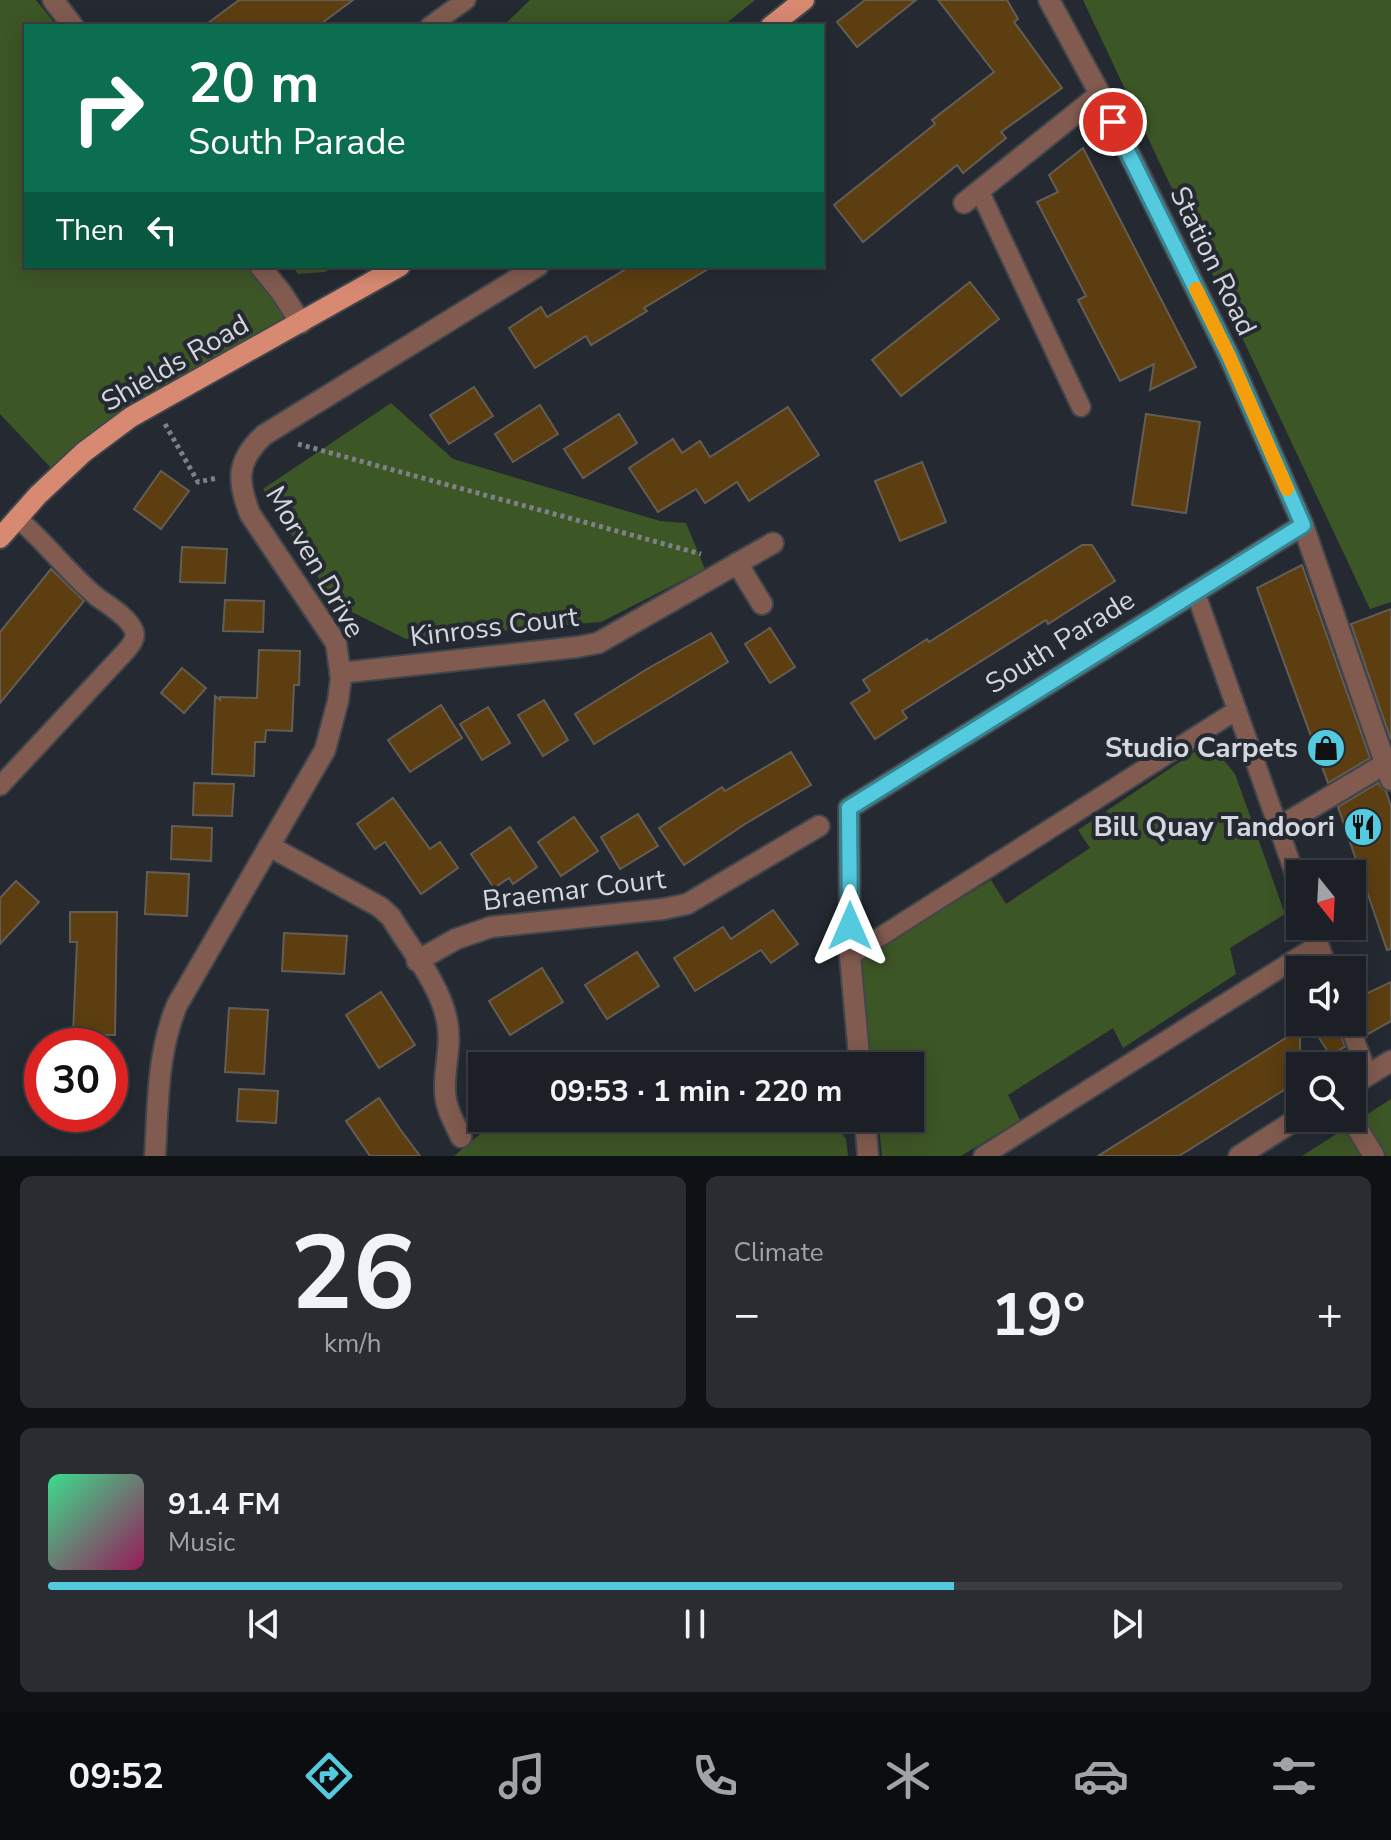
<!DOCTYPE html>
<html lang="en">
<head>
<meta charset="utf-8">
<style>
	body { margin:0; font-family:"Nunito Sans",sans-serif; background:#292d32; color:#f1f3f6; height:100vh; display:flex; flex-direction:column; font-size:30px; white-space:nowrap }
	* { box-sizing:border-box; margin:0 }
	p { font-size:26px; color:#a0a3a7 }
	.icon { flex:none; width:44px; height:44px; fill:none; stroke:currentColor; stroke-width:2; stroke-linecap:round; stroke-linejoin:round }
	.map { position:relative; height:1156px; overflow:hidden }
	.panel { display:flex; flex-direction:column; gap:20px; padding:20px; background:#0f1215; flex:1 }
	.panel>* { flex:none }
	.top-card { position:absolute; left:24px; top:24px; width:800px; height:244px; border-radius:0px; box-shadow:0 4px 20px #0003,0 0 0 2px #3a3e43; background:#0b6e4f; color:#fff; overflow:hidden }
	.needle { width:52px; rotate:162deg }
	.buttons { position:absolute; left:1286px; top:860px; display:grid; gap:16px }
	.buttons a { display:grid; place-items:center; width:80px; height:80px; border-radius:0px; background:#1c2026; box-shadow:0 4px 20px #0003,0 0 0 2px #3a3e43; font-size:40px }
	.speed { position:absolute; left:24px; top:1028px; display:flex; gap:16px; font-size:40px; font-weight:700; text-align:center }
	.speed>* { display:grid; place-content:center; width:104px; height:104px; border-radius:50%; background:#1c2026; box-shadow:0 4px 20px #0003,0 0 0 2px #3a3e43; line-height:1 }
	.speed .limit { border:12px solid #d22; background:#fff; color:#111 }
	.pin { position:absolute; display:grid; place-items:center; width:68px; height:68px; color:#fff; margin:-34px; border:4px solid #fff; border-radius:50%; box-shadow:0 2px 8px #0007 }
	.me { position:absolute; width:88px; margin:-44px; rotate:0deg; stroke-linejoin:round; filter:drop-shadow(0 0 6px #0008) }
	.turn { display:flex; align-items:center; gap:28px; height:168px; padding:0 32px; font-size:36px }
	.turn .icon { width:104px; height:104px; stroke-width:2.5 }
	.turn b { display:block; font-size:56px; line-height:68px }
	.then { display:flex; align-items:center; height:76px; padding:0 32px; background:#0003; gap:16px; font-size:30px }
	.big { font-size:60px; font-weight:700; line-height:1.1 }
	.panel .tile { flex:1; display:flex; flex-direction:column; justify-content:center; gap:12px; min-width:0; padding:0 28px; border-radius:12px; background:#292d32 }
	.panel .dial { align-items:center; gap:0 }
	.dial b { font-size:104px; line-height:1 }
	.song { display:flex; align-items:center; gap:24px }
	.cover { width:96px; height:96px; border-radius:12px; background:linear-gradient(135deg,hsl(150 70% 55%),hsl(330 70% 35%)) }
	.played { height:8px; border-radius:4px; background:linear-gradient(90deg,#54cade 70%,#3a3e43 70%) }
	.keys { display:flex; justify-content:space-around; direction:ltr }
	.heat { display:flex; justify-content:space-between; align-items:center; font-size:44px; direction:ltr }
	.panel .tiles { flex:1; display:grid; gap:20px; grid-template-columns:1fr 1fr }
	.tile:last-child { grid-column:span 2 }
	.trip { position:absolute; left:468px; top:1052px; width:456px; height:80px; border-radius:0px; background:#1c2026; box-shadow:0 4px 20px #0003,0 0 0 2px #3a3e43; font-weight:700; line-height:80px; text-align:center }
	.tabs { display:flex; height:128px; justify-content:space-around; align-items:center; background:#0b0d0f; color:#a0a3a7 }
	.tabs .icon { width:56px; height:56px }
	.tabs .on { color:#54cade }
	.tabs b { font-size:36px; color:#f1f3f6 }
	.map>svg:first-child { display:block }
	.green { fill:#3d5626 }
	.building { fill:#5c3e10; stroke:#645d54; stroke-width:2 }
	.lines { fill:none; stroke-linecap:round; stroke-linejoin:round }
	.service-casing { stroke:#41464d; stroke-width:22 }
	.minor-casing { stroke:#41464d; stroke-width:24 }
	.primary-casing { stroke:#41464d; stroke-width:24 }
	.path { stroke:#7d8188; stroke-width:5; stroke-dasharray:4 4; stroke-linecap:butt }
	.service { stroke:#815b4f; stroke-width:18 }
	.minor { stroke:#815b4f; stroke-width:20 }
	.primary { stroke:#d88972; stroke-width:20 }
	.route-casing { stroke:#378390; stroke-width:20 }
	.route { stroke:#54cade; stroke-width:14 }
	.slow { stroke:#f59e0b; stroke-width:14 }
	.labels { text-anchor:middle; dominant-baseline:central; stroke-width:8; stroke-linejoin:round; paint-order:stroke }
	.street-label { font-size:28px; fill:#d4d7dd; stroke:#252a32 }
	.poi-label { font-size:28px; font-weight:bold; fill:#d4d7dd; stroke:#252a32; text-anchor:end }
</style>
</head>
<body>
<div class="map">
<svg width="1391" height="1156" viewBox="0 0 1391 1156">
	<rect width="100%" height="100%" fill="#252a32"/>
	<!-- green -->
	<g class="green">
		<path d="M 0,0 L 36,0 L 57,26 L 26,26 L 26,266 L 250,266 L 290,319 C 209,364 119,405 51,468 L 0,414 Z"/>
		<path d="M 530,0 L 755,0 L 723,26 L 503,26 Z"/>
		<path d="M 1083,0 L 1391,0 L 1391,602 L 1370,609 Z"/>
		<path d="M 293,266 L 336,266 L 325,272 L 298,274 Z"/>
		<path d="M 391,403 L 453,459 L 660,521 L 686,523 L 705,569 L 601,622 L 406,639 L 334,603 L 263,489 Z"/>
		<path d="M 1196,751 L 1218,753 L 1235,774 L 1285,914 L 1230,948 L 1236,974 L 1123,1048 L 1113,1028 L 1008,1095 L 1020,1120 L 961,1156 L 882,1156 L 878,1118 L 910,1118 L 910,1066 L 872,1066 L 861,960 L 991,880 L 1006,904 L 1090,848 L 1078,830 Z"/>
		<path d="M 790,1055 L 797,1066 L 567,1066 Z"/>
		<path d="M 1391,1099 L 1391,1156 L 1302,1156 Z"/>
		<path d="M 499,1118 L 832,1118 L 846,1139 L 848,1156 L 454,1156 Z"/>
	</g>
	<!-- building -->
	<g class="building">
		<path d="M 239,0 L 353,0 L 318,26 L 204,26 Z"/>
		<path d="M 865,0 L 916,0 L 857,47 L 837,22 Z"/>
		<path d="M 938,0 L 1007,0 L 1018,19 L 1014,22 L 1062,88 L 1001,132 L 1006,138 L 963,173 L 957,165 L 863,242 L 834,205 L 935,124 L 932,120 L 994,72 Z"/>
		<path d="M 1083,148 L 1196,367 L 1150,390 L 1154,364 L 1120,381 L 1078,300 L 1086,296 L 1037,202 L 1058,192 L 1049,175 Z"/>
		<path d="M 631,266 L 713,266 L 644,308 L 647,311 L 591,345 L 586,336 L 535,368 L 509,328 L 541,307 L 547,317 Z"/>
		<path d="M 970,282 L 999,319 L 901,396 L 872,360 Z"/>
		<path d="M 474,387 L 493,416 L 449,444 L 430,415 Z"/>
		<path d="M 540,405 L 558,434 L 513,462 L 495,434 Z"/>
		<path d="M 788,407 L 819,455 L 749,501 L 737,482 L 705,503 L 696,489 L 658,512 L 629,468 L 673,439 L 682,453 L 700,441 L 710,457 Z"/>
		<path d="M 619,414 L 637,443 L 583,478 L 564,449 Z"/>
		<path d="M 1146,414 L 1200,422 L 1186,513 L 1132,505 Z"/>
		<path d="M 922,462 L 946,522 L 900,541 L 875,481 Z"/>
		<path d="M 161,471 L 189,491 L 161,529 L 134,509 Z"/>
		<path d="M 1082,545 L 1092,545 L 1115,581 L 1048,624 L 1046,620 L 902,711 L 907,718 L 875,739 L 851,703 L 870,691 L 863,680 L 927,639 L 929,642 Z"/>
		<path d="M 182,547 L 227,549 L 225,583 L 180,582 Z"/>
		<path d="M 1302,565 L 1370,758 L 1328,783 L 1257,588 Z"/>
		<path d="M 51,569 L 84,601 L 0,703 L 0,632 Z"/>
		<path d="M 225,600 L 264,601 L 263,632 L 223,631 Z"/>
		<path d="M 1391,609 L 1391,740 L 1351,624 Z"/>
		<path d="M 770,628 L 795,667 L 770,683 L 745,644 Z"/>
		<path d="M 711,633 L 728,662 L 594,744 L 575,714 L 647,669 Z"/>
		<path d="M 259,650 L 300,651 L 299,685 L 294,685 L 292,731 L 266,730 L 265,742 L 255,742 L 254,776 L 212,774 L 215,696 L 220,700 L 220,697 L 257,698 Z"/>
		<path d="M 182,668 L 206,688 L 184,713 L 161,693 Z"/>
		<path d="M 544,700 L 568,740 L 543,756 L 518,715 Z"/>
		<path d="M 441,705 L 462,738 L 410,772 L 388,740 Z"/>
		<path d="M 488,707 L 510,743 L 482,760 L 460,724 Z"/>
		<path d="M 791,752 L 811,785 L 745,824 L 684,865 L 659,828 L 722,787 L 725,791 Z"/>
		<path d="M 194,783 L 234,784 L 232,816 L 193,815 Z"/>
		<path d="M 1378,783 L 1386,791 L 1391,807 L 1391,949 L 1387,950 L 1338,807 Z"/>
		<path d="M 393,798 L 430,849 L 440,842 L 458,868 L 421,894 L 385,842 L 375,849 L 357,824 Z"/>
		<path d="M 638,814 L 658,846 L 620,869 L 601,837 Z"/>
		<path d="M 574,817 L 598,851 L 561,876 L 538,842 Z"/>
		<path d="M 172,826 L 212,828 L 211,861 L 171,859 Z"/>
		<path d="M 510,827 L 537,867 L 513,884 L 509,878 L 494,888 L 471,854 Z"/>
		<path d="M 147,872 L 189,874 L 187,916 L 145,914 Z"/>
		<path d="M 16,881 L 39,902 L 0,944 L 0,898 Z"/>
		<path d="M 773,910 L 798,944 L 771,963 L 761,950 L 695,991 L 674,958 L 723,927 L 731,939 Z"/>
		<path d="M 70,912 L 117,912 L 115,1035 L 73,1034 L 77,942 L 70,942 Z"/>
		<path d="M 284,933 L 347,936 L 344,974 L 282,971 Z"/>
		<path d="M 637,952 L 659,986 L 607,1019 L 585,985 Z"/>
		<path d="M 542,968 L 563,1002 L 510,1035 L 489,1001 Z"/>
		<path d="M 1391,982 L 1391,1021 L 1366,1035 L 1361,1022 L 1364,1022 L 1355,999 Z"/>
		<path d="M 381,992 L 415,1045 L 379,1068 L 346,1015 Z"/>
		<path d="M 229,1008 L 268,1010 L 264,1074 L 225,1072 Z"/>
		<path d="M 1309,1022 L 1336,1022 L 1345,1047 L 1330,1055 Z"/>
		<path d="M 1300,1029 L 1300,1080 L 1179,1156 L 1098,1156 Z"/>
		<path d="M 239,1089 L 278,1091 L 276,1123 L 237,1121 Z"/>
		<path d="M 379,1098 L 400,1129 L 420,1156 L 370,1156 L 346,1121 Z"/>
	</g>
	<g class="lines">
		<defs>
			<g id="service">
				<path d="M 430,26 L 466,0"/>
				<path d="M 979,190 L 1081,407"/>
				<path d="M 1195,591 L 1300,889"/>
				<path d="M 0,786 L 125,652 C 130,646 137,639 134,631 C 129,617 108,605 97,597 C 68,573 46,542 17,518"/>
				<path d="M 1313,926 L 1328,970"/>
				<path d="M 850,956 L 1237,710"/>
				<path d="M 1348,1022 L 1368,1075"/>
				<path d="M 983,1156 L 1319,944"/>
			</g>
			<g id="minor">
				<path d="M 53,0 L 73,26"/>
				<path d="M 1049,0 L 1100,94 L 1229,356 L 1303,525 L 1391,780"/>
				<path d="M 964,203 L 1100,94"/>
				<path d="M 260,266 L 281,292 L 301,323"/>
				<path d="M 737,563 L 762,604"/>
				<path d="M 340,673 L 577,647 L 598,643 L 773,543"/>
				<path d="M 1279,827 L 1385,764"/>
				<path d="M 269,846 L 380,907 L 391,917 C 410,949 440,984 447,1021 C 452,1045 444,1067 445,1090 C 445,1107 454,1122 461,1137"/>
				<path d="M 417,961 L 456,939 L 491,927 L 663,909 L 687,904 L 819,826"/>
				<path d="M 860,1066 L 850,956 L 849,808 L 1303,525"/>
				<path d="M 1352,1085 L 1391,1061"/>
				<path d="M 865,1118 L 868,1156"/>
				<path d="M 1351,1118 L 1374,1156"/>
				<path d="M 155,1156 C 158,1105 157,1053 177,1005 L 325,750 L 338,701 L 341,678 L 336,643 L 250,514 C 237,481 236,461 264,435 L 538,266"/>
				<path d="M 1239,1156 L 1300,1117"/>
			</g>
			<g id="primary">
				<path d="M 771,26 L 804,0"/>
				<path d="M 0,538 L 38,495 L 84,452 L 131,417 L 400,266"/>
			</g>
		</defs>
		<!-- service casing -->
		<use href="#service" class="service-casing"/>
		<!-- minor casing -->
		<use href="#minor" class="minor-casing"/>
		<!-- primary casing -->
		<use href="#primary" class="primary-casing"/>
		<!-- path -->
		<g class="path">
			<path d="M 165,424 L 198,482 L 217,478"/>
			<path d="M 298,444 L 701,554"/>
		</g>
		<!-- service -->
		<use href="#service" class="service"/>
		<!-- minor -->
		<use href="#minor" class="minor"/>
		<!-- primary -->
		<use href="#primary" class="primary"/>
	</g>
	<g class="lines">
		<defs>
			<path id="route" d="M 850,926 L 849,808 L 1303,525 L 1229,356 L 1113,122"/>
		</defs>
		<!-- route casing -->
		<use href="#route" class="route-casing"/>
		<!-- route -->
		<use href="#route" class="route"/>
		<!-- slow -->
		<path class="slow" d="M 1196,289 L 1229,356 L 1287,489"/>
	</g>
	<!-- icons -->
	<defs>
		<symbol id="shop-disc" viewBox="-11 -11 22 22"><circle r="9.5" fill="#54cade" stroke="#252a32"/><path d="M-5-2.5h2.3a2.7 3.5 0 0 1 5.4 0H5L5.5 6h-11ZM-1.5-2.5h3a1.5 2.3 0 0 0-3 0Z" fill="#111"/></symbol>
		<symbol id="restaurant-disc" viewBox="-11 -11 22 22"><circle r="9.5" fill="#54cade" stroke="#252a32"/><path d="M-5-6h1v4h1v-4h1v4h1v-4h1v5L-1.5 .5V6h-2V.5L-5-1ZM5-6V6H3V1.5H1.5Q1.5-4 5-6Z" fill="#111"/></symbol>
	</defs>
	<g fill-rule="evenodd">
		<use href="#shop-disc" x="1304" y="726" width="44" height="44"/>
		<use href="#restaurant-disc" x="1341" y="805" width="44" height="44"/>
	</g>
	<g class="labels">
		<!-- street labels -->
		<g class="street-label">
			<text transform="translate(1213 261) rotate(64)">Station Road</text>
			<text transform="translate(175 363) rotate(-30)">Shields Road</text>
			<text transform="translate(315 562) rotate(60)">Morven Drive</text>
			<text transform="translate(494 627) rotate(-7)">Kinross Court</text>
			<text transform="translate(1060 642) rotate(-32)">South Parade</text>
			<text transform="translate(574 890) rotate(-7)">Braemar Court</text>
		</g>
		<!-- poi labels -->
		<g class="poi-label">
			<text x="1298" y="748">Studio Carpets</text>
			<text x="1335" y="827">Bill Quay Tandoori</text>
		</g>
	</g>
</svg>
<div class="buttons">
<a><svg class="needle" viewBox="-14 -14 28 28"><path d="M0-13l5 13h-10z" fill="#e53935"/><path d="M0 13l5-13h-10z" fill="#a0a3a7"/></svg></a>
<a><svg class="icon" aria-label="sound" viewBox="0 0 24 24"><path d="M4 9h4l5-4v14l-5-4H4zM17 9q2 3 0 6"/></svg></a>
<a><svg class="icon" aria-label="search" viewBox="0 0 24 24"><circle cx="10" cy="10" r="6"/><path d="M15 15l6 6"/></svg></a>
</div>
<div class="speed"><div class="limit">30</div></div>
<div class="pin" style="left:1113px;top:122px;background:#d93025"><svg class="icon" aria-label="arrive" viewBox="0 0 24 24"><path d="M6 21V4h12l-3 4 3 4H6"/></svg></div>
<svg class="me" style="left:850px;top:926px" viewBox="-20 -20 40 40"><path d="M0-17L14 15 0 8-14 15z" fill="#54cade" stroke="#fff" stroke-width="4"/></svg>
<div class="trip">09:53 · 1 min · 220 m</div>
<div class="top-card">
<div class="turn"><svg class="icon" aria-label="right" viewBox="0 0 24 24"><path d="M7 20v-9h11M14 6l5 5-5 5"/></svg><div><b>20 m</b>South Parade</div></div>
<div class="then">Then<svg class="icon" aria-label="left" viewBox="0 0 24 24"><path d="M17 20v-9H6M10 6l-5 5 5 5"/></svg></div>
</div>
</div>
<section class="panel">
<div class="tiles">
<div class="tile dial"><b>26</b><p>km/h</p></div>
<div class="tile"><p>Climate</p>
<div class="heat"><a>−</a><b class="big">19°</b><a>+</a></div>
</div>
<div class="tile">
<div class="song"><i class="cover"></i><div><b>91.4 FM</b><p>Music</p></div></div>
<div class="played"></div>
<div class="keys"><svg class="icon" aria-label="previous" viewBox="0 0 24 24"><path d="M18 5L8 12l10 7zM5 5v14"/></svg><svg class="icon" aria-label="pause" viewBox="0 0 24 24"><path d="M8 5v14M16 5v14"/></svg><svg class="icon" aria-label="next" viewBox="0 0 24 24"><path d="M6 5l10 7-10 7zM19 5v14"/></svg></div>
</div>
</div>
</section>
<nav class="tabs">
<b>09:52</b>
<svg class="icon on" aria-label="directions" viewBox="0 0 24 24"><path d="M12 3l9 9-9 9-9-9zM9 14v-3h6M13 9l2 2-2 2"/></svg>
<svg class="icon" aria-label="music" viewBox="0 0 24 24"><path d="M9 18V5l10-2v13"/><circle cx="6" cy="18" r="3"/><circle cx="16" cy="16" r="3"/></svg>
<svg class="icon" aria-label="phone" viewBox="0 0 24 24"><path d="M5 4h4l2 5-3 2q2 4 5 5l2-3 5 2v4C11 20 4 13 5 4z"/></svg>
<svg class="icon" aria-label="climate" viewBox="0 0 24 24"><path d="M12 3v18M4 7l16 10M4 17L20 7"/></svg>
<svg class="icon" aria-label="car" viewBox="0 0 24 24"><path d="M5 17H2v-5l4-1 3-4h7l3 4 3 1v5h-3M9 17h6M6 11h13"/><circle cx="7" cy="17" r="2"/><circle cx="17" cy="17" r="2"/></svg>
<svg class="icon" aria-label="filters" viewBox="0 0 24 24"><path d="M4 7h16M4 17h16"/><circle cx="9" cy="7" r="2"/><circle cx="15" cy="17" r="2"/></svg>
</nav>
</body>
</html>
